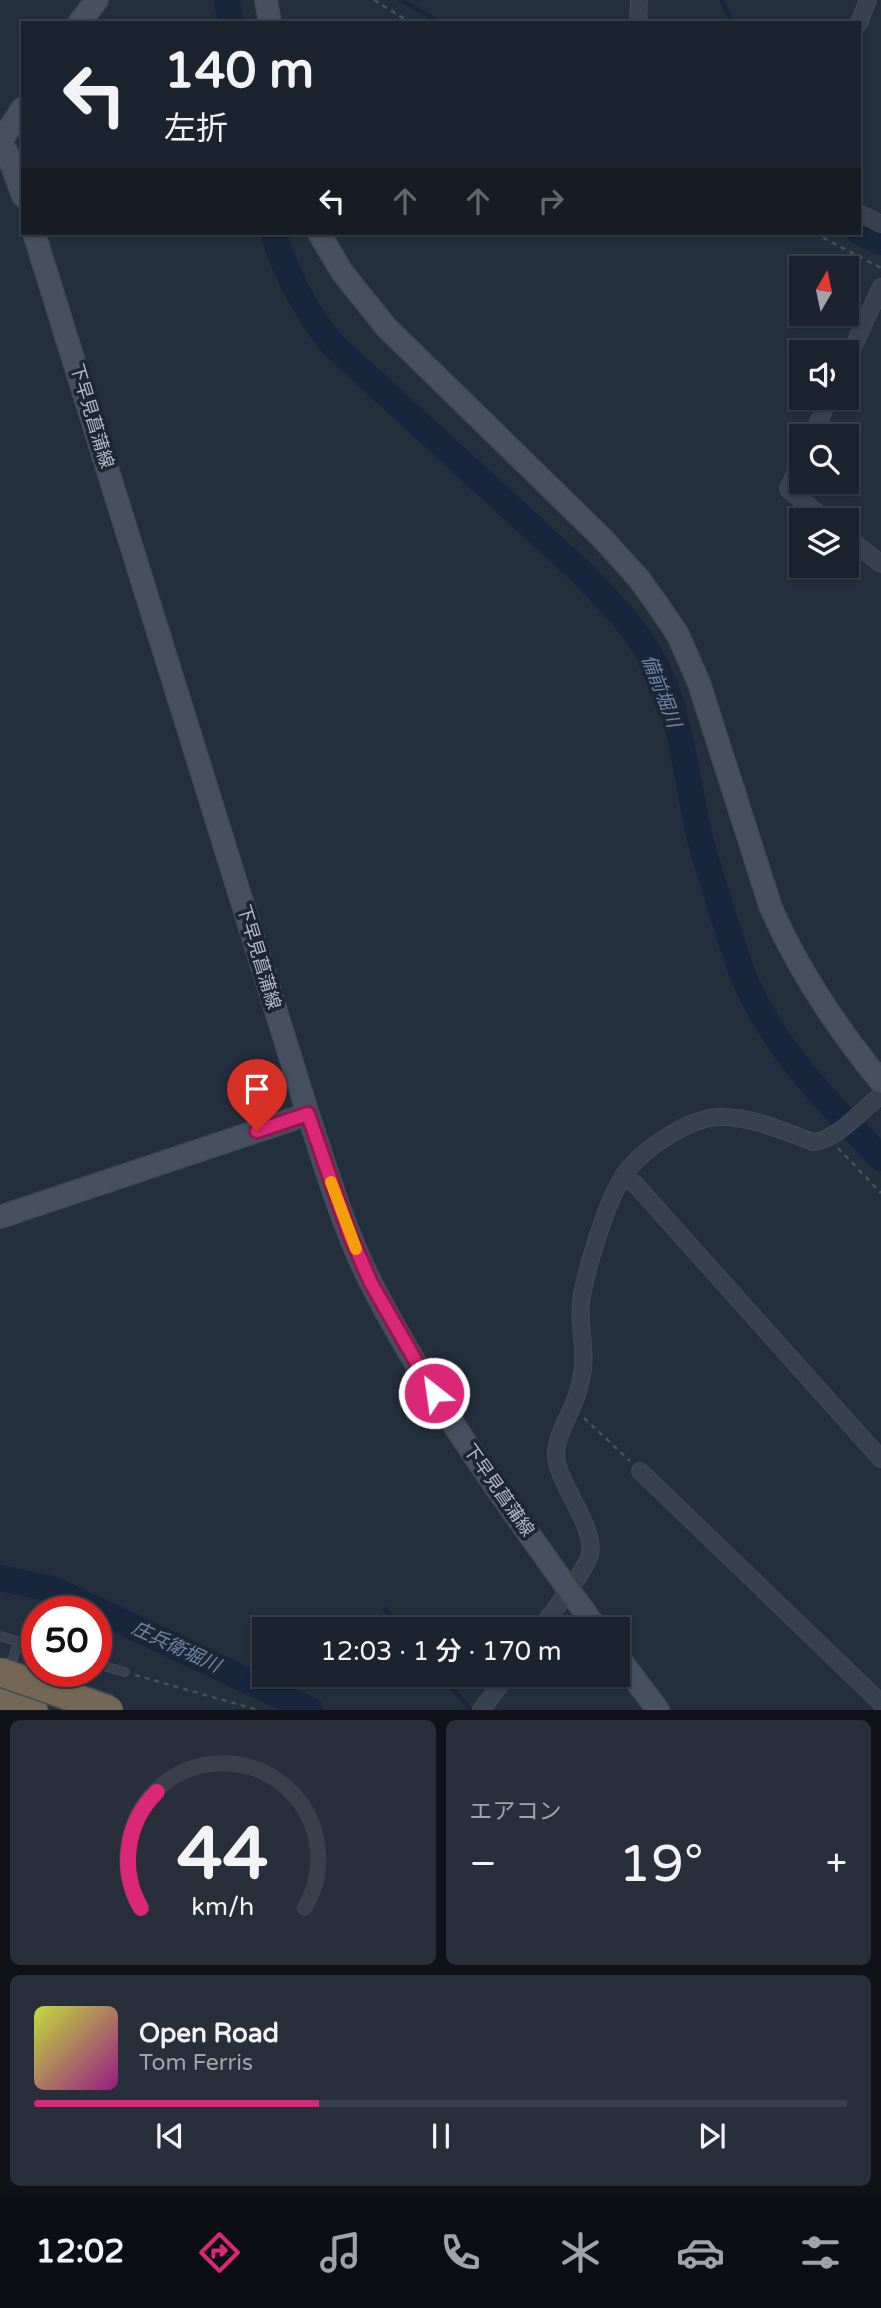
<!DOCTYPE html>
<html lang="ja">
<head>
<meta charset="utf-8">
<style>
	body { margin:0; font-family:"Varela Round","Noto Sans JP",sans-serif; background:#282f3a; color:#f1f3f6; height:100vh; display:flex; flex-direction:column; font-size:26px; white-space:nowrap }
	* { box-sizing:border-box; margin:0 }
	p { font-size:23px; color:#a0a4aa }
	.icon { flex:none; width:38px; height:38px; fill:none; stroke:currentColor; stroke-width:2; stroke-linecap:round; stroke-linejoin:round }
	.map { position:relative; height:1710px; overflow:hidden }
	.drawer { display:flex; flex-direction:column; gap:10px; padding:10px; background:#0f1319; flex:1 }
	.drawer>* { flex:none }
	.top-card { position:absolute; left:21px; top:21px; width:840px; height:214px; border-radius:0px; box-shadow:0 2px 5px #0004,0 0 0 2px #39404a; background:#1b232e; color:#f1f3f6; overflow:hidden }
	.needle { width:46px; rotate:9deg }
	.tools { position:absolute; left:789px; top:256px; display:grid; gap:14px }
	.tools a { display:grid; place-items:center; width:70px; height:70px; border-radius:0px; background:#1b232e; box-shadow:0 2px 5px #0004,0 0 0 2px #39404a; font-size:35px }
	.speed { position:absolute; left:21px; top:1596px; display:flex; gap:14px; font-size:35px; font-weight:700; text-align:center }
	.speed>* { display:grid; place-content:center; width:91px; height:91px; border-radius:50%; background:#1b232e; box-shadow:0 2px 5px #0004,0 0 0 2px #39404a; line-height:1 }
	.speed .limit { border:10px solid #d22; background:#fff; color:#111 }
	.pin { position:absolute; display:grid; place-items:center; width:60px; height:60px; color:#fff; margin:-72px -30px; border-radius:50% 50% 50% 0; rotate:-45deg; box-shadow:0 0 7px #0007 }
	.pin .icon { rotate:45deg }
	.me { position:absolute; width:77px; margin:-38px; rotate:330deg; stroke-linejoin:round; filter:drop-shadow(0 0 5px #0008) }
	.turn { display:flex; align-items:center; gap:24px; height:147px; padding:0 28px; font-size:32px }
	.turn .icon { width:91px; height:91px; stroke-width:2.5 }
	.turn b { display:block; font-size:49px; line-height:60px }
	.lanes { display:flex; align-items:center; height:66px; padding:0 28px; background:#0003; justify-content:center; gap:35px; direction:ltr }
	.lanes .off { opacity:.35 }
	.big { font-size:52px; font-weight:600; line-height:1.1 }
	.drawer .tile { flex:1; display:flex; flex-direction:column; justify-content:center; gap:10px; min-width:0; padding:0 24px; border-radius:10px; background:#282f3a }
	.drawer .dial { align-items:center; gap:0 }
	.dial svg { height:182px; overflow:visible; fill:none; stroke:#39404a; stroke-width:7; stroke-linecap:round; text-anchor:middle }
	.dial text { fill:#f1f3f6; stroke:none }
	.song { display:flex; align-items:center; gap:21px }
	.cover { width:84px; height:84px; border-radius:10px; background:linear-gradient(135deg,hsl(70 70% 55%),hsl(310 70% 35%)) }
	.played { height:7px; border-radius:4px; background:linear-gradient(90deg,#db2777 35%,#39404a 35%) }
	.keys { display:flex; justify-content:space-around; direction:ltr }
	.heat { display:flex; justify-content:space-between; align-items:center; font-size:38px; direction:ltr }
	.drawer .tiles { flex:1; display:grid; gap:10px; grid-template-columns:1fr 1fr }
	.tile:last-child { grid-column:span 2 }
	.trip { position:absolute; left:252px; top:1617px; width:378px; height:70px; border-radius:0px; background:#1b232e; box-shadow:0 2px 5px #0004,0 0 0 2px #39404a; font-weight:600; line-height:70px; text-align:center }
	.tab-bar { display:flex; height:112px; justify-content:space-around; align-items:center; background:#0b0e12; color:#a0a4aa }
	.tab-bar .icon { width:49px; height:49px }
	.tab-bar .on { color:#db2777 }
	.tab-bar b { font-size:32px; color:#f1f3f6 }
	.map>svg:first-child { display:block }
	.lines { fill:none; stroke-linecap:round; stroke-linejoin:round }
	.stream { stroke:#17263c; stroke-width:4.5 }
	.river { stroke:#17263c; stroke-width:26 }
	.lane-casing { stroke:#414a57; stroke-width:10 }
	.street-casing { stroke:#414a57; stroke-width:18 }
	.secondary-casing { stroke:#414a57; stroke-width:24 }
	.highway-casing { stroke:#434c59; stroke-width:31 }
	.path { stroke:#3f5557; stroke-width:2.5; stroke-dasharray:5 5; stroke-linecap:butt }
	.lane { stroke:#38414e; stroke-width:8 }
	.street { stroke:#38414e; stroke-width:16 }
	.secondary { stroke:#465061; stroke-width:21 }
	.highway { stroke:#746855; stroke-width:28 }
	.highway-bridge-casing { stroke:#434c59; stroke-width:31; stroke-linecap:butt }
	.highway-bridge { stroke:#746855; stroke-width:28 }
	.route-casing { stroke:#8e194d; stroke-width:18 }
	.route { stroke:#db2777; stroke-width:12 }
	.slow { stroke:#f59e0b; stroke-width:12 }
	.labels { text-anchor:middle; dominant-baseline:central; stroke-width:7; stroke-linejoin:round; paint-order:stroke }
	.street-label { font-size:18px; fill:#b4bcc9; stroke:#1d2633 }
	.water-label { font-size:19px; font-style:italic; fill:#6d86a8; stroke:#1d2633 }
</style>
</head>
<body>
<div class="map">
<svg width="881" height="1710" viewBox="0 0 881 1710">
	<rect width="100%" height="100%" fill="#242f3e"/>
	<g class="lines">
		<!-- stream -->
		<g class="stream">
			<path d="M 401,0 L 441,23"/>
			<path d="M 722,0 L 732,23"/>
			<path d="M 385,1609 L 402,1629"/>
			<path d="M 441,1675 L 471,1710"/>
		</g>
		<!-- river -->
		<g class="river">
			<path d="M 227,0 L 231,23"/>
			<path d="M 859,232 L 881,242"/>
			<path d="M 273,233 C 287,274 304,310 332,344 L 580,571 C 606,598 633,624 651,657 C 680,708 685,769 697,825 C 700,842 706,859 711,876 C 722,911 732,948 746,982 C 775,1050 831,1106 881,1158"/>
			<path d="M 0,1578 L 55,1590 L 310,1710"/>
		</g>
		<defs>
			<g id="lane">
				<path d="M 0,1636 L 37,1647"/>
				<path d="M 96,1664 L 125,1672"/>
				<path d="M 9,1671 L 18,1642"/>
			</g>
			<g id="street">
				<path d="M 638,23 L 639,0"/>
				<path d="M 859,23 L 868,0"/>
				<path d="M 859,213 L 881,224"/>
				<path d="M 847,360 L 881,287"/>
				<path d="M 812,436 L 830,397"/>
				<path d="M 802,459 L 788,489 L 826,520"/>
				<path d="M 847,537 L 881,564"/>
				<path d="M 622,1177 L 635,1184 L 881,1459"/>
				<path d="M 640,1471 L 881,1703"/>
				<path d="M 540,1629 C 551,1614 587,1569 590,1554 C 596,1527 557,1483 556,1455 C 556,1438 567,1420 573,1405 C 578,1394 581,1381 583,1369 C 586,1345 577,1321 582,1295 C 588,1264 605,1207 621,1180 C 637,1152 689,1117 721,1117 C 754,1117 783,1131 813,1142 C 836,1141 863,1109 881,1095"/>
				<path d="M 481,1710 L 508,1675"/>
			</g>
			<g id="secondary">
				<path d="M 266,0 L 270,23"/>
				<path d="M 79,23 L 97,0"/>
				<path d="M 0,141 L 8,155 L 23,196"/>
				<path d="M 0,142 L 23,108"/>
				<path d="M 34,233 L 308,1114 C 327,1171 344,1230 371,1283 C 434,1406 517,1518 597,1629"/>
				<path d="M 319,233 L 342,272 L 386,327 L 602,538 L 640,580 L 662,611 L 678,635 L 699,683 L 771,908 C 799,972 837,1028 881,1082"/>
				<path d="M 0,1217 L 308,1114"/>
				<path d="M 618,1657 L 658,1710"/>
			</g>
			<path id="highway" d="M 0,1698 L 33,1710"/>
		</defs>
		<!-- lane casing -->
		<use href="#lane" class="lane-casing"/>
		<!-- street casing -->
		<use href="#street" class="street-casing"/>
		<!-- secondary casing -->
		<use href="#secondary" class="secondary-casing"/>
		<!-- highway casing -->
		<use href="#highway" class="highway-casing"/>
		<!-- path -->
		<g class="path">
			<path d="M 374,0 L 411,23"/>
			<path d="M 814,233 L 881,268"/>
			<path d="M 838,1148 L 881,1193"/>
			<path d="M 584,1418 L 630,1461"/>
			<path d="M 135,1675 L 258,1710"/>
		</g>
		<!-- lane -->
		<use href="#lane" class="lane"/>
		<!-- street -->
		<use href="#street" class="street"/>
		<!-- secondary -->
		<use href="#secondary" class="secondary"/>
		<!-- highway -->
		<use href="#highway" class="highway"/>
		<defs>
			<path id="highway-bridge" d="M 0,1672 L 109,1710"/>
		</defs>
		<!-- highway-bridge casing -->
		<use href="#highway-bridge" class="highway-bridge-casing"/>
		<!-- highway-bridge -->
		<use href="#highway-bridge" class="highway-bridge"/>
	</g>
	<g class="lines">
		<defs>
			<path id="route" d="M 257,1131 L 308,1114 L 349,1233 L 371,1283 L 434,1393"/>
		</defs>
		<!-- route casing -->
		<use href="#route" class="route-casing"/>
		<!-- route -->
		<use href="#route" class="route"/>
		<!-- slow -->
		<path class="slow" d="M 331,1182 L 356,1249"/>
	</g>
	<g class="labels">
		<!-- street labels -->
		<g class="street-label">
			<text transform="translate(92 416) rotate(73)">下早見菖蒲線</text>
			<text transform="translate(259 957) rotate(73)">下早見菖蒲線</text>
			<text transform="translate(499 1490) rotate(55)">下早見菖蒲線</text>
		</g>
		<!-- water labels -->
		<g class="water-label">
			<text transform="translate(661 691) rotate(69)">備前堀川</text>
			<text transform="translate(176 1647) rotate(25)">庄兵衛堀川</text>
		</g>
	</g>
</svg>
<div class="tools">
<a><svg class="needle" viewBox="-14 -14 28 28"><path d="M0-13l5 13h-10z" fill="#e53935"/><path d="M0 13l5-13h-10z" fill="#a0a4aa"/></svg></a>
<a><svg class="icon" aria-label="sound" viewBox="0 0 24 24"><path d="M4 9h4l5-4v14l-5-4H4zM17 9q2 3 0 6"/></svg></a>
<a><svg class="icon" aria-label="search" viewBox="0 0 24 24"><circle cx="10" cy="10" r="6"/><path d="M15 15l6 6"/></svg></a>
<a><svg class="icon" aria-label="layers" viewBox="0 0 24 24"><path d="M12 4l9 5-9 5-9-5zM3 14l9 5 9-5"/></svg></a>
</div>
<div class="speed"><div class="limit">50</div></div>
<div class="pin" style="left:257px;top:1131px;background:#d93025"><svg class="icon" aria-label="arrive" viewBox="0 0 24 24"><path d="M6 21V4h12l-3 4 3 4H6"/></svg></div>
<svg class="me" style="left:434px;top:1393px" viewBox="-20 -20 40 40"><circle r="17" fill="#db2777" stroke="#fff" stroke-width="3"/><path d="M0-11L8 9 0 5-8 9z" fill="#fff"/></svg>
<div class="trip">12:03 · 1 分 · 170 m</div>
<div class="top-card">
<div class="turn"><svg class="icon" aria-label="left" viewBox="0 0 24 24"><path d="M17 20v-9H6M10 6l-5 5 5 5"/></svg><div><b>140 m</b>左折</div></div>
<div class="lanes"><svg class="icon" aria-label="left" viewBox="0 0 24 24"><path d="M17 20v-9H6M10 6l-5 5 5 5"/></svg><svg class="icon off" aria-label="ahead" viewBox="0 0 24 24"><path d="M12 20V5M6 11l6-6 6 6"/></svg><svg class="icon off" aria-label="ahead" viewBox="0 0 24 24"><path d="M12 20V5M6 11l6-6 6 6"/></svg><svg class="icon off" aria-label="right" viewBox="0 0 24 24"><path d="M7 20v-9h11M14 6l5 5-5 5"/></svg></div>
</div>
</div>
<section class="drawer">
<div class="tiles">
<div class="tile dial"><svg viewBox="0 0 100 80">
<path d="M14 69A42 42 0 1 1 86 69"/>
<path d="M14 69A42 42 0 0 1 21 18" stroke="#db2777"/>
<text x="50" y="56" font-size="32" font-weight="700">44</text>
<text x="50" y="72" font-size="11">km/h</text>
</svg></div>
<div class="tile"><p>エアコン</p>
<div class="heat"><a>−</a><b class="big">19°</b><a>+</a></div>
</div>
<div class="tile">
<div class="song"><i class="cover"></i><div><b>Open Road</b><p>Tom Ferris</p></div></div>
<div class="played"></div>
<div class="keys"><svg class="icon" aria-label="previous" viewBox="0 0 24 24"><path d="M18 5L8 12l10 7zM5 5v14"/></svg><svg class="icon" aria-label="pause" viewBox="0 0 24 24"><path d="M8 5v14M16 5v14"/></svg><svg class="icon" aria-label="next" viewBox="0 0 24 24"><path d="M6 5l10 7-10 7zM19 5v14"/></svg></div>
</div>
</div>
</section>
<nav class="tab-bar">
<b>12:02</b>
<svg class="icon on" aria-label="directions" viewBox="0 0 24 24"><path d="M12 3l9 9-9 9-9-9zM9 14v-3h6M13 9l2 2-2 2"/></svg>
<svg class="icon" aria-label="music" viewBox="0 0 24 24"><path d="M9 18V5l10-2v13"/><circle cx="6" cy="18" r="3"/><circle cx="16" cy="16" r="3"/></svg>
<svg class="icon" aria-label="phone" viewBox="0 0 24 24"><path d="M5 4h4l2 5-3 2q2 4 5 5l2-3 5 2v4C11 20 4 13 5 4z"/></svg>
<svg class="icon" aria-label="climate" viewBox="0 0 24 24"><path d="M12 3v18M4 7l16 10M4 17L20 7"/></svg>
<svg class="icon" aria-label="car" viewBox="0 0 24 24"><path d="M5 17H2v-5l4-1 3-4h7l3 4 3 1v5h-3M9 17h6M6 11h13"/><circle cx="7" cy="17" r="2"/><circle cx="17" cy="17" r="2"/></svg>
<svg class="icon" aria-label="filters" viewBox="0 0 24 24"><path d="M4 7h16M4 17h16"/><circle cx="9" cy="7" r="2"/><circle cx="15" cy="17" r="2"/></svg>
</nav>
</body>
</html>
